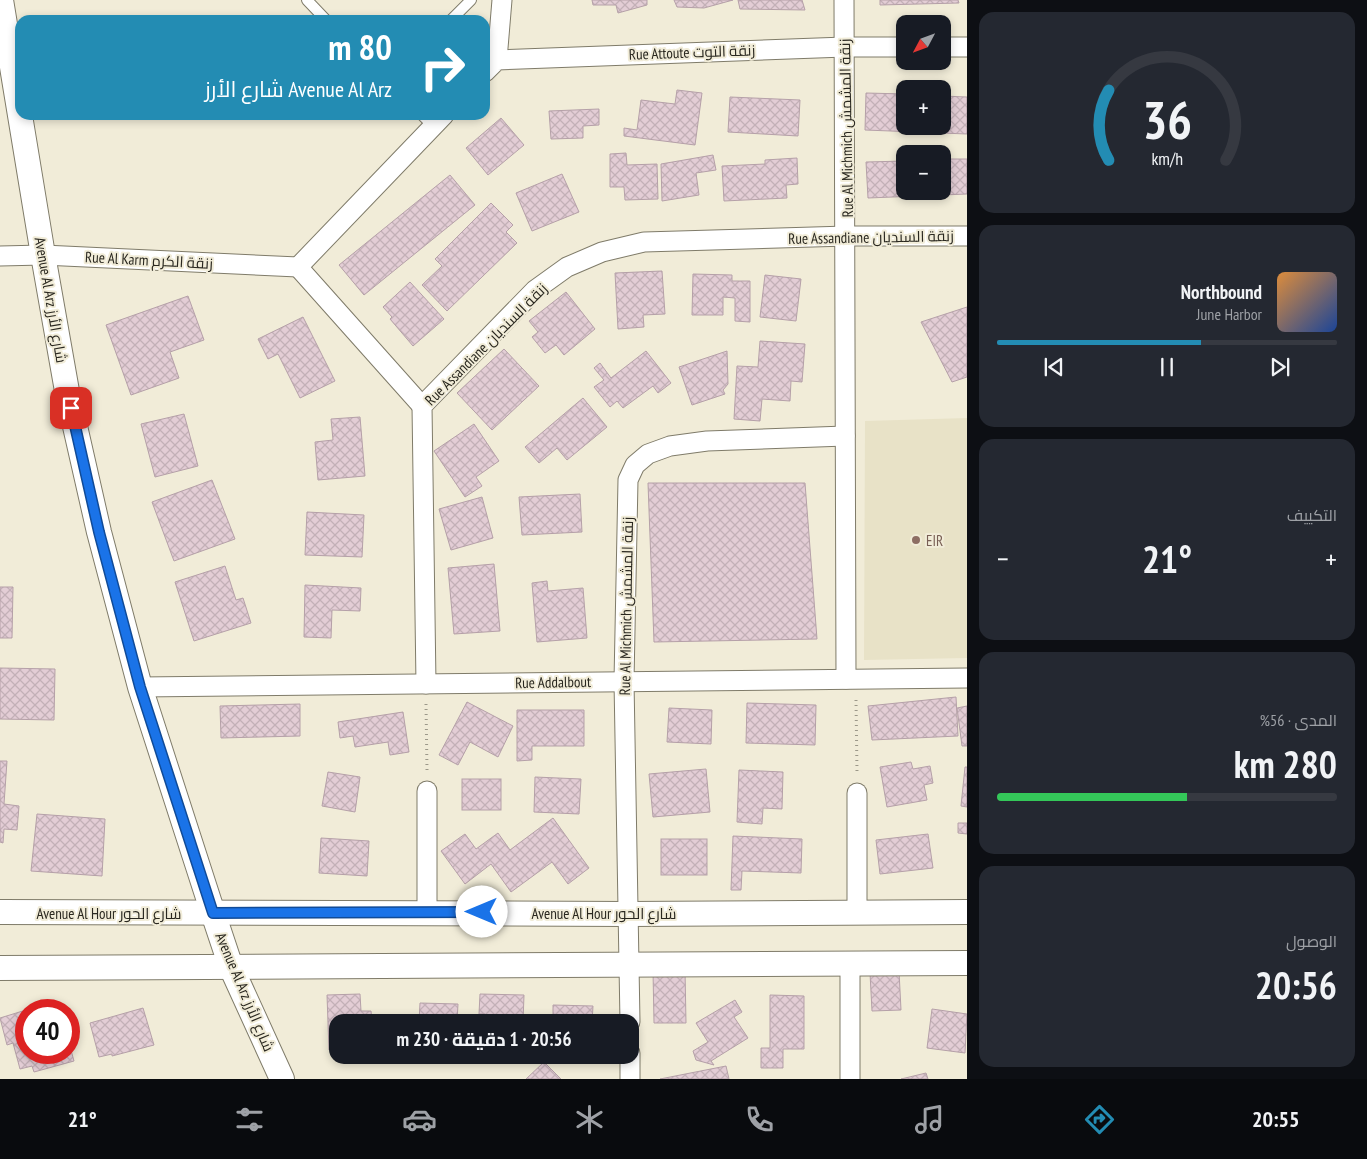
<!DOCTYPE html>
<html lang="ar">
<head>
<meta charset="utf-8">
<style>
	body { margin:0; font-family:"PT Sans Narrow",Cairo,sans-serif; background:#242831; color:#f1f3f6; direction:rtl; height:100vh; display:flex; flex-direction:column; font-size:19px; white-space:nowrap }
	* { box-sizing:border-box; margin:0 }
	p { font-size:16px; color:#9ea1a6 }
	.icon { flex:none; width:28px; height:28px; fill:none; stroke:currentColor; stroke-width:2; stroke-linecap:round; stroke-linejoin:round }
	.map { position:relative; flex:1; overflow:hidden; direction:ltr }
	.side { display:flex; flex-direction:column; gap:12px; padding:12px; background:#0d0f14; width:400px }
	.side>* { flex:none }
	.banner { position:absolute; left:15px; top:15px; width:475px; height:105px; border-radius:15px; box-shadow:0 2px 8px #0003; direction:rtl; background:#238cb3; color:#fff; overflow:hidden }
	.needle { width:32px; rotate:229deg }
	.controls { position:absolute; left:896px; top:15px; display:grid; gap:10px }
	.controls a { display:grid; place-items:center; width:55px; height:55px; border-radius:10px; background:#171b24; box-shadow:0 2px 8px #0003; font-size:25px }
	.speed { position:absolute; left:15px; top:999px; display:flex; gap:10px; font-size:25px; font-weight:700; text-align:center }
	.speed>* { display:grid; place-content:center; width:65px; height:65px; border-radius:50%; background:#171b24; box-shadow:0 2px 8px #0003; line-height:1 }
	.speed .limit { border:8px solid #d22; background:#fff; color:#111 }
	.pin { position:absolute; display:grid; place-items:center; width:42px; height:42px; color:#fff; margin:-21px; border-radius:10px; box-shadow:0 2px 8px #0006 }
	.me { position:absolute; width:55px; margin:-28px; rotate:270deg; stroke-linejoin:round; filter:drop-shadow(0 0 4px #0008) }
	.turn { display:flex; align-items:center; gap:18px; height:105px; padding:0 15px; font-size:22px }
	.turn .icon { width:65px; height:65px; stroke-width:2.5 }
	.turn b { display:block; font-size:35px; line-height:42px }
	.big { font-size:38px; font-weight:700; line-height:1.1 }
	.side .tile { flex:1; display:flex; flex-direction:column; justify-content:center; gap:8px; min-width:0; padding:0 18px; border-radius:15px; background:#242831 }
	.side .dial { align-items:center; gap:0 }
	.dial svg { height:130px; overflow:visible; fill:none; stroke:#363941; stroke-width:7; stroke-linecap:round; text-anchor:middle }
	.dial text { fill:#f1f3f6; stroke:none }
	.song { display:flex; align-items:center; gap:15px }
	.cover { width:60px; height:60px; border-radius:8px; background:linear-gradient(135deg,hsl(30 70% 55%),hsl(220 70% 35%)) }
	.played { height:5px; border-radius:2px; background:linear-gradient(90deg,#238cb3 60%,#363941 60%) }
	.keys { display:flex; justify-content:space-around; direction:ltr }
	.heat { display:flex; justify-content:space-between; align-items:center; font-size:28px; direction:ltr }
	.charge { height:8px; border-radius:4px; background:linear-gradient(90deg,#34c759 56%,#363941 0) }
	.trip { position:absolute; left:329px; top:1014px; width:310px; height:50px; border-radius:15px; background:#171b24; box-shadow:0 2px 8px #0003; font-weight:700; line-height:50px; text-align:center; direction:rtl }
	.dock { display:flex; height:80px; justify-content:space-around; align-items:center; background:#090b0e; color:#9ea1a6 }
	.dock .icon { width:35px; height:35px }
	.dock .selected { color:#238cb3 }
	.dock b { font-size:22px; color:#f1f3f6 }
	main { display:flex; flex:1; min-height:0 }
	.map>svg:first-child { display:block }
	.built { fill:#e8e2c7 }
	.building { fill:url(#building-cross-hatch); stroke:#b5a0a8 }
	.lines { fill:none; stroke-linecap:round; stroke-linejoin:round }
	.service-casing { stroke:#7f7b69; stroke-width:12 }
	.minor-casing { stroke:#7f7b69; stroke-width:21 }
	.tertiary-casing { stroke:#7f7b69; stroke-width:26 }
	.path { stroke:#9c9889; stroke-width:3; stroke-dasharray:1 4; stroke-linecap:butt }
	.service { stroke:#fff; stroke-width:10 }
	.minor { stroke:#fff; stroke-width:19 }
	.tertiary { stroke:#fff; stroke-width:24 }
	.route-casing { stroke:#114b97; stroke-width:12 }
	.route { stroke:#1a73e8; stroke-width:9 }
	.education-dot { fill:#8d6e63; stroke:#f1ecd8; stroke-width:2 }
	.labels { text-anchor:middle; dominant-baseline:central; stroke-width:4; stroke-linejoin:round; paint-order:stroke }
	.street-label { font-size:15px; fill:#2a2820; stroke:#f1ecd8 }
	.education-label { font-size:15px; fill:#785e54; stroke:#f1ecd8; text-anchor:start }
</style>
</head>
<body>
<main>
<section class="side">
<div class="tile dial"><svg viewBox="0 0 100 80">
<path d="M14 69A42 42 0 1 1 86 69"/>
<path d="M14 69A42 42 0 0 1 14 26" stroke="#238cb3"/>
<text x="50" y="56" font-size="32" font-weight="700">36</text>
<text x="50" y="72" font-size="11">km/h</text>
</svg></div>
<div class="tile">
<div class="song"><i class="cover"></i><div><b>Northbound</b><p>June Harbor</p></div></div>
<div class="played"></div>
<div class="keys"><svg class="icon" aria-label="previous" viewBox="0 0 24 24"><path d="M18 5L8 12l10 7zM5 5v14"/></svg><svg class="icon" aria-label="pause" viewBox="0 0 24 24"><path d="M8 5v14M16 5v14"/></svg><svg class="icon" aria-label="next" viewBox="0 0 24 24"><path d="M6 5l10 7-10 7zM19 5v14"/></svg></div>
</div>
<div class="tile"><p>التكييف</p>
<div class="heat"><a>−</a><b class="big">21°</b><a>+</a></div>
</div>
<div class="tile"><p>المدى · 56%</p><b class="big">280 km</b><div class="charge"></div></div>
<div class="tile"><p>الوصول</p><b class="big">20:56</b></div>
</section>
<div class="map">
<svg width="967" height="1079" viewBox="0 0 967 1079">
	<defs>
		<pattern id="building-cross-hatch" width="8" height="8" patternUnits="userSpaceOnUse" patternTransform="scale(1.25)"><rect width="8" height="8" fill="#e3cdd5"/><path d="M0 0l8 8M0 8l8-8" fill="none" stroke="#c3b0b7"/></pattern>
	</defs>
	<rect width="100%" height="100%" fill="#f1ecd8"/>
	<!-- built -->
	<path class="built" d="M 967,418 L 967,658 L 864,660 L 865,421 Z"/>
	<!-- building -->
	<g class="building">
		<path d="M 592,0 L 647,0 L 647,5 L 618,13 L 616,5 L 593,5 Z"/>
		<path d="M 674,0 L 733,0 L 704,8 L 677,7 Z"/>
		<path d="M 738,0 L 802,0 L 805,10 L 740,9 Z"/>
		<path d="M 880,0 L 958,0 L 959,3 L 880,5 Z"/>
		<path d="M 677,90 L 702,93 L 695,145 L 624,136 L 624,128 L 637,130 L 641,100 L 675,104 Z"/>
		<path d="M 866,93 L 905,94 L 905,126 L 942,126 L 942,96 L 967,97 L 967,134 L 865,130 Z"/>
		<path d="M 730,97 L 800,100 L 798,136 L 728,132 Z"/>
		<path d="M 599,109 L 599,125 L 583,126 L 583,138 L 551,139 L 549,111 Z"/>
		<path d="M 501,118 L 524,145 L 488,175 L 466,148 Z"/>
		<path d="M 626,153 L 627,165 L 657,164 L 658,199 L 625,200 L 624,187 L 610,187 L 610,154 Z"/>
		<path d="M 713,155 L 716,170 L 696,173 L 699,195 L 662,201 L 661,164 Z"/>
		<path d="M 797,158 L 798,184 L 786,185 L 787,198 L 724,201 L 722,166 L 765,164 L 765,160 Z"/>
		<path d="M 942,159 L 967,159 L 967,194 L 868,198 L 866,162 L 905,161 L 905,191 L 942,191 Z"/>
		<path d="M 562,174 L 579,212 L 532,231 L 516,193 Z"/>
		<path d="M 450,175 L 475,205 L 364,295 L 339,265 Z"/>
		<path d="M 491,203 L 513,225 L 506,232 L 517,243 L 447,311 L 422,285 L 442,266 L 435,259 Z"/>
		<path d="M 662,271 L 665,314 L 643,315 L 644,327 L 618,329 L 615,273 Z"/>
		<path d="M 693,274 L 732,275 L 732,281 L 750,281 L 750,322 L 735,321 L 735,298 L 723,297 L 723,315 L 692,315 Z"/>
		<path d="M 765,275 L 801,279 L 796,321 L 760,317 Z"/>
		<path d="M 410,282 L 444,319 L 413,346 L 390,319 L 392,317 L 383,307 Z"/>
		<path d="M 566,292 L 595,329 L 564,355 L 556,345 L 545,353 L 532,337 L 538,332 L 529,321 Z"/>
		<path d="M 188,296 L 204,340 L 170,352 L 179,378 L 131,395 L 106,325 Z"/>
		<path d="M 967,307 L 967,377 L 952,382 L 921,322 Z"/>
		<path d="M 303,317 L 335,381 L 300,398 L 278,354 L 268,359 L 258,339 Z"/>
		<path d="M 760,341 L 805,344 L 802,382 L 791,381 L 790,401 L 762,399 L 760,421 L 734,419 L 737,366 L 758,367 Z"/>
		<path d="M 504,349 L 539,386 L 492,430 L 457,393 Z"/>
		<path d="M 646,351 L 671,383 L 658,393 L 653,386 L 623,408 L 617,401 L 610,407 L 594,387 L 604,380 L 594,368 L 600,363 L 611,378 Z"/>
		<path d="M 727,351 L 728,384 L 723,390 L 725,394 L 692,405 L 679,367 Z"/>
		<path d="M 583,398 L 607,427 L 567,460 L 557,448 L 539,463 L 525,447 Z"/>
		<path d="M 184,414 L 198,466 L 155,477 L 141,424 Z"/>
		<path d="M 360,417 L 365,476 L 318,480 L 315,442 L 333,440 L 331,419 Z"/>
		<path d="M 474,424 L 499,461 L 476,477 L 482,486 L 465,497 L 434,451 Z"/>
		<path d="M 212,480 L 235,539 L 174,561 L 152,502 Z"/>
		<path d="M 648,483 L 805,483 L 817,639 L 654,642 Z"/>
		<path d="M 580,494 L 582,532 L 522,535 L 519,497 Z"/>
		<path d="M 482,497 L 493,538 L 451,550 L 439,509 Z"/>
		<path d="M 307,512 L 364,515 L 362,557 L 305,555 Z"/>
		<path d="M 494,564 L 500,631 L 454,634 L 448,568 Z"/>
		<path d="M 225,566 L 236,600 L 243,598 L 251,623 L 194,641 L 175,582 Z"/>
		<path d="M 547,581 L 548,591 L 583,588 L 587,638 L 537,642 L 532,583 Z"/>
		<path d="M 305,585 L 361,588 L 360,611 L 332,610 L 331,638 L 304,637 Z"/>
		<path d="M 0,587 L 13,587 L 12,638 L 0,638 Z"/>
		<path d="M 0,668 L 55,669 L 54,720 L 0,719 Z"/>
		<path d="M 956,697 L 958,736 L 872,740 L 868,706 Z"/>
		<path d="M 467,702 L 513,726 L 498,757 L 470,742 L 458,765 L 439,755 Z"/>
		<path d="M 747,703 L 816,705 L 815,745 L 746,743 Z"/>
		<path d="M 300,704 L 300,736 L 221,738 L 220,706 Z"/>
		<path d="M 967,706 L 967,746 L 962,746 L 957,708 Z"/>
		<path d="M 669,708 L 712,710 L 711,744 L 667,742 Z"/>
		<path d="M 517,710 L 584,710 L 584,746 L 532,746 L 532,760 L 517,761 Z"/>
		<path d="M 403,712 L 409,752 L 390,755 L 388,742 L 355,747 L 353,736 L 340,738 L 338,722 Z"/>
		<path d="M 0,761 L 7,761 L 4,804 L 19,806 L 17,830 L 4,829 L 3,843 L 0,842 Z"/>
		<path d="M 911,762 L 913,769 L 930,766 L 933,783 L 924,785 L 927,800 L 887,807 L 880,767 Z"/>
		<path d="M 965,767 L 967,767 L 967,807 L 961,806 Z"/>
		<path d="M 706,769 L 710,812 L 653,817 L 649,774 Z"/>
		<path d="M 739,770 L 783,772 L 782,809 L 763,808 L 762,824 L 737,822 Z"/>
		<path d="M 328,772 L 360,777 L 355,812 L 322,806 Z"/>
		<path d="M 535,777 L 581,779 L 579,814 L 534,812 Z"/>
		<rect x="462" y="779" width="39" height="31"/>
		<path d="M 37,814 L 105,819 L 102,876 L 31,871 Z"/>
		<path d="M 553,818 L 589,868 L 568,884 L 552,862 L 511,892 L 491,864 L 465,884 L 441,851 L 465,834 L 476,849 L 498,833 L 510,850 Z"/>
		<path d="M 958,823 L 967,823 L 967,834 L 958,833 Z"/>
		<path d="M 928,834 L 933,868 L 880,874 L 876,840 Z"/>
		<path d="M 733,836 L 802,839 L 801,873 L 742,871 L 741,890 L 731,890 Z"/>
		<path d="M 321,838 L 369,841 L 367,876 L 319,873 Z"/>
		<rect x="661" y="839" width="46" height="36"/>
		<path d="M 685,970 L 686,1023 L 654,1023 L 653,971 Z"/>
		<path d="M 899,971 L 901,1010 L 872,1011 L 870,973 Z"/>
		<path d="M 360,994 L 361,1011 L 371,1011 L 372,1022 L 338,1022 L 338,1049 L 329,1050 L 327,995 Z"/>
		<path d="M 480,994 L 524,995 L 523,1022 L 485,1022 L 485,1014 L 479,1014 Z"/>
		<path d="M 770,995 L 804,996 L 804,1049 L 783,1049 L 783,1068 L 761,1068 L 761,1048 L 770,1048 Z"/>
		<path d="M 735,1000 L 742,1012 L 734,1017 L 748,1038 L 711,1061 L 714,1065 L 696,1060 L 693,1051 L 708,1042 L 696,1023 Z"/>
		<path d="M 57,1002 L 60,1010 L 27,1010 Z"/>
		<path d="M 420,1003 L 458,1004 L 457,1022 L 419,1022 Z"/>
		<path d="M 553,1005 L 593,1006 L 592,1022 L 553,1022 Z"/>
		<path d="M 143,1008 L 154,1045 L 112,1056 L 112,1054 L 99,1057 L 90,1023 Z"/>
		<path d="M 932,1009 L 967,1014 L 965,1053 L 927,1048 Z"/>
		<path d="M 26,1010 L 26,1052 L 69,1052 L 69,1043 L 74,1061 L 34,1072 L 32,1066 L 20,1069 L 13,1043 L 7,1045 L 0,1018 Z"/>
		<path d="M 418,1055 L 456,1055 L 456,1059 L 418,1058 Z"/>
		<path d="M 544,1062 L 561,1079 L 526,1079 Z"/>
		<path d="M 726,1066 L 729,1079 L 660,1079 Z"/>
		<path d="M 926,1073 L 928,1079 L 901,1079 Z"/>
	</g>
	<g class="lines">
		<defs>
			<g id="service">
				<path d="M 307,0 L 326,20"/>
				<path d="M 451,20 L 471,0"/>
				<path d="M 422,115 L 433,126"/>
			</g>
			<g id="minor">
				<path d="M 844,0 L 846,679"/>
				<path d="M 942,47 L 967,47"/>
				<path d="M 497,60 L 502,0"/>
				<path d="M 485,72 L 497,60 L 845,47 L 905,47"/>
				<path d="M 0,256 L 43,255 L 298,267"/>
				<path d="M 298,267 L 444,115"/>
				<path d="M 298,267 L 422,406"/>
				<path d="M 426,684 L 422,406 L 535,290 L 567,267 L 602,252 L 644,242 L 847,236 L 967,236"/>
				<path d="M 140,687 L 967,678"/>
				<path d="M 857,793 L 857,913"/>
				<path d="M 427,912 L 427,791"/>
				<path d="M 630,1022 L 624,681 L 628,480 L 635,465 L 648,454 L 670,446 L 707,441 L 845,436"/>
				<path d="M 630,1053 L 630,1079"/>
				<path d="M 850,1079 L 850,965"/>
			</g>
			<g id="tertiary">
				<path d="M 1,0 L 43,255 L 67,391 L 99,532 L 140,687 L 213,913 L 231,967 L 282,1079"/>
				<path d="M 0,912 L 628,914 L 967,912"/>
				<path d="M 0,968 L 967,963"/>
			</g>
		</defs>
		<!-- service casing -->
		<use href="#service" class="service-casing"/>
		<!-- minor casing -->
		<use href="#minor" class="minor-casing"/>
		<!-- tertiary casing -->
		<use href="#tertiary" class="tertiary-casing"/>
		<!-- path -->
		<g class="path">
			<path d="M 856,700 L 857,773"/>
			<path d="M 426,704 L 427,770"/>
		</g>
		<!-- service -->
		<use href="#service" class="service"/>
		<!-- minor -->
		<use href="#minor" class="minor"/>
		<!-- tertiary -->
		<use href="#tertiary" class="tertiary"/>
	</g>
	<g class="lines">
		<defs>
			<path id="route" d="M 71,408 L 99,532 L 140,687 L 213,913 L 482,912"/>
		</defs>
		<!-- route casing -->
		<use href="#route" class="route-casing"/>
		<!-- route -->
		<use href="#route" class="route"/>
	</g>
	<!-- markers -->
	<circle class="education-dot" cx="916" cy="540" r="5"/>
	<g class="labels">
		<!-- street labels -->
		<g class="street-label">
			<text transform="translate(692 52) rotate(-2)">Rue Attoute زنقة التوت</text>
			<text transform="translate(846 128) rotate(-91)">Rue Al Michmich زنقة المشمش</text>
			<text transform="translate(871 237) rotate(-1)">Rue Assandiane زنقة السنديان</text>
			<text transform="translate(149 260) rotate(3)">Rue Al Karm زنقة الكرم</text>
			<text transform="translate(51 300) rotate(80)">Avenue Al Arz شارع الأرز</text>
			<text transform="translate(486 344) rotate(-45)">Rue Assandiane زنقة السنديان</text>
			<text transform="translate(626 606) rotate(-89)">Rue Al Michmich زنقة المشمش</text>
			<text transform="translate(553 682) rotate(-1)">Rue Addalbout</text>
			<text x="109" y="913">Avenue Al Hour شارع الحور</text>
			<text x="604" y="913">Avenue Al Hour شارع الحور</text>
			<text transform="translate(245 992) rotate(67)">Avenue Al Arz شارع الأرز</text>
		</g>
		<!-- education labels -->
		<g class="education-label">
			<text x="926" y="540">EIR</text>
		</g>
	</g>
</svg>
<div class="controls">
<a><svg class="needle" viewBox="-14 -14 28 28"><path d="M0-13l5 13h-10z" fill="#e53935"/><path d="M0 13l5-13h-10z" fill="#9ea1a6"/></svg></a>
<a>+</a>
<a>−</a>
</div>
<div class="speed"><div class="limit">40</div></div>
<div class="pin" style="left:71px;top:408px;background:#d93025"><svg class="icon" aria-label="arrive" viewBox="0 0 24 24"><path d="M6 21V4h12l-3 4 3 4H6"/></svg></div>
<svg class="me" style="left:482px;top:912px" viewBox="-20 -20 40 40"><circle r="19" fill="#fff"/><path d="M0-13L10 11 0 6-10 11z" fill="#1a73e8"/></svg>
<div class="trip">20:56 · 1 دقيقة · 230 m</div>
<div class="banner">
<div class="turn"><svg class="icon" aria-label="right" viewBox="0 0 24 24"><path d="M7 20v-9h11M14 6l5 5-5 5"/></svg><div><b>80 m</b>Avenue Al Arz شارع الأرز</div></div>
</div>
</div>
</main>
<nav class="dock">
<b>20:55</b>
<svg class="icon selected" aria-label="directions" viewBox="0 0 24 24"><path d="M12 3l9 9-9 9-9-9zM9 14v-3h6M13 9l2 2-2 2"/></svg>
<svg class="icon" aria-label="music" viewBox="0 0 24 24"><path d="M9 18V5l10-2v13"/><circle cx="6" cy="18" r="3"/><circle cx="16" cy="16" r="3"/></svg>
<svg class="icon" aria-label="phone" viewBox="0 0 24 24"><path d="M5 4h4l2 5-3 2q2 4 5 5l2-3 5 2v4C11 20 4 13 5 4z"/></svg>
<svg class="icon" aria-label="climate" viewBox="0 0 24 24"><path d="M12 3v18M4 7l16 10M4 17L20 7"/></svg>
<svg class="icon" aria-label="car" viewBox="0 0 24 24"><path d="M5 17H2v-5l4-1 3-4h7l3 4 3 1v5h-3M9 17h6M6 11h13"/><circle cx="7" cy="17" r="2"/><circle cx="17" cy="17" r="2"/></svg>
<svg class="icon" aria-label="filters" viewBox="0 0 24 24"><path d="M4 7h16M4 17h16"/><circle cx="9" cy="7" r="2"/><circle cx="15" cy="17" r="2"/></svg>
<b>21°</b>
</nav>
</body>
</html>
